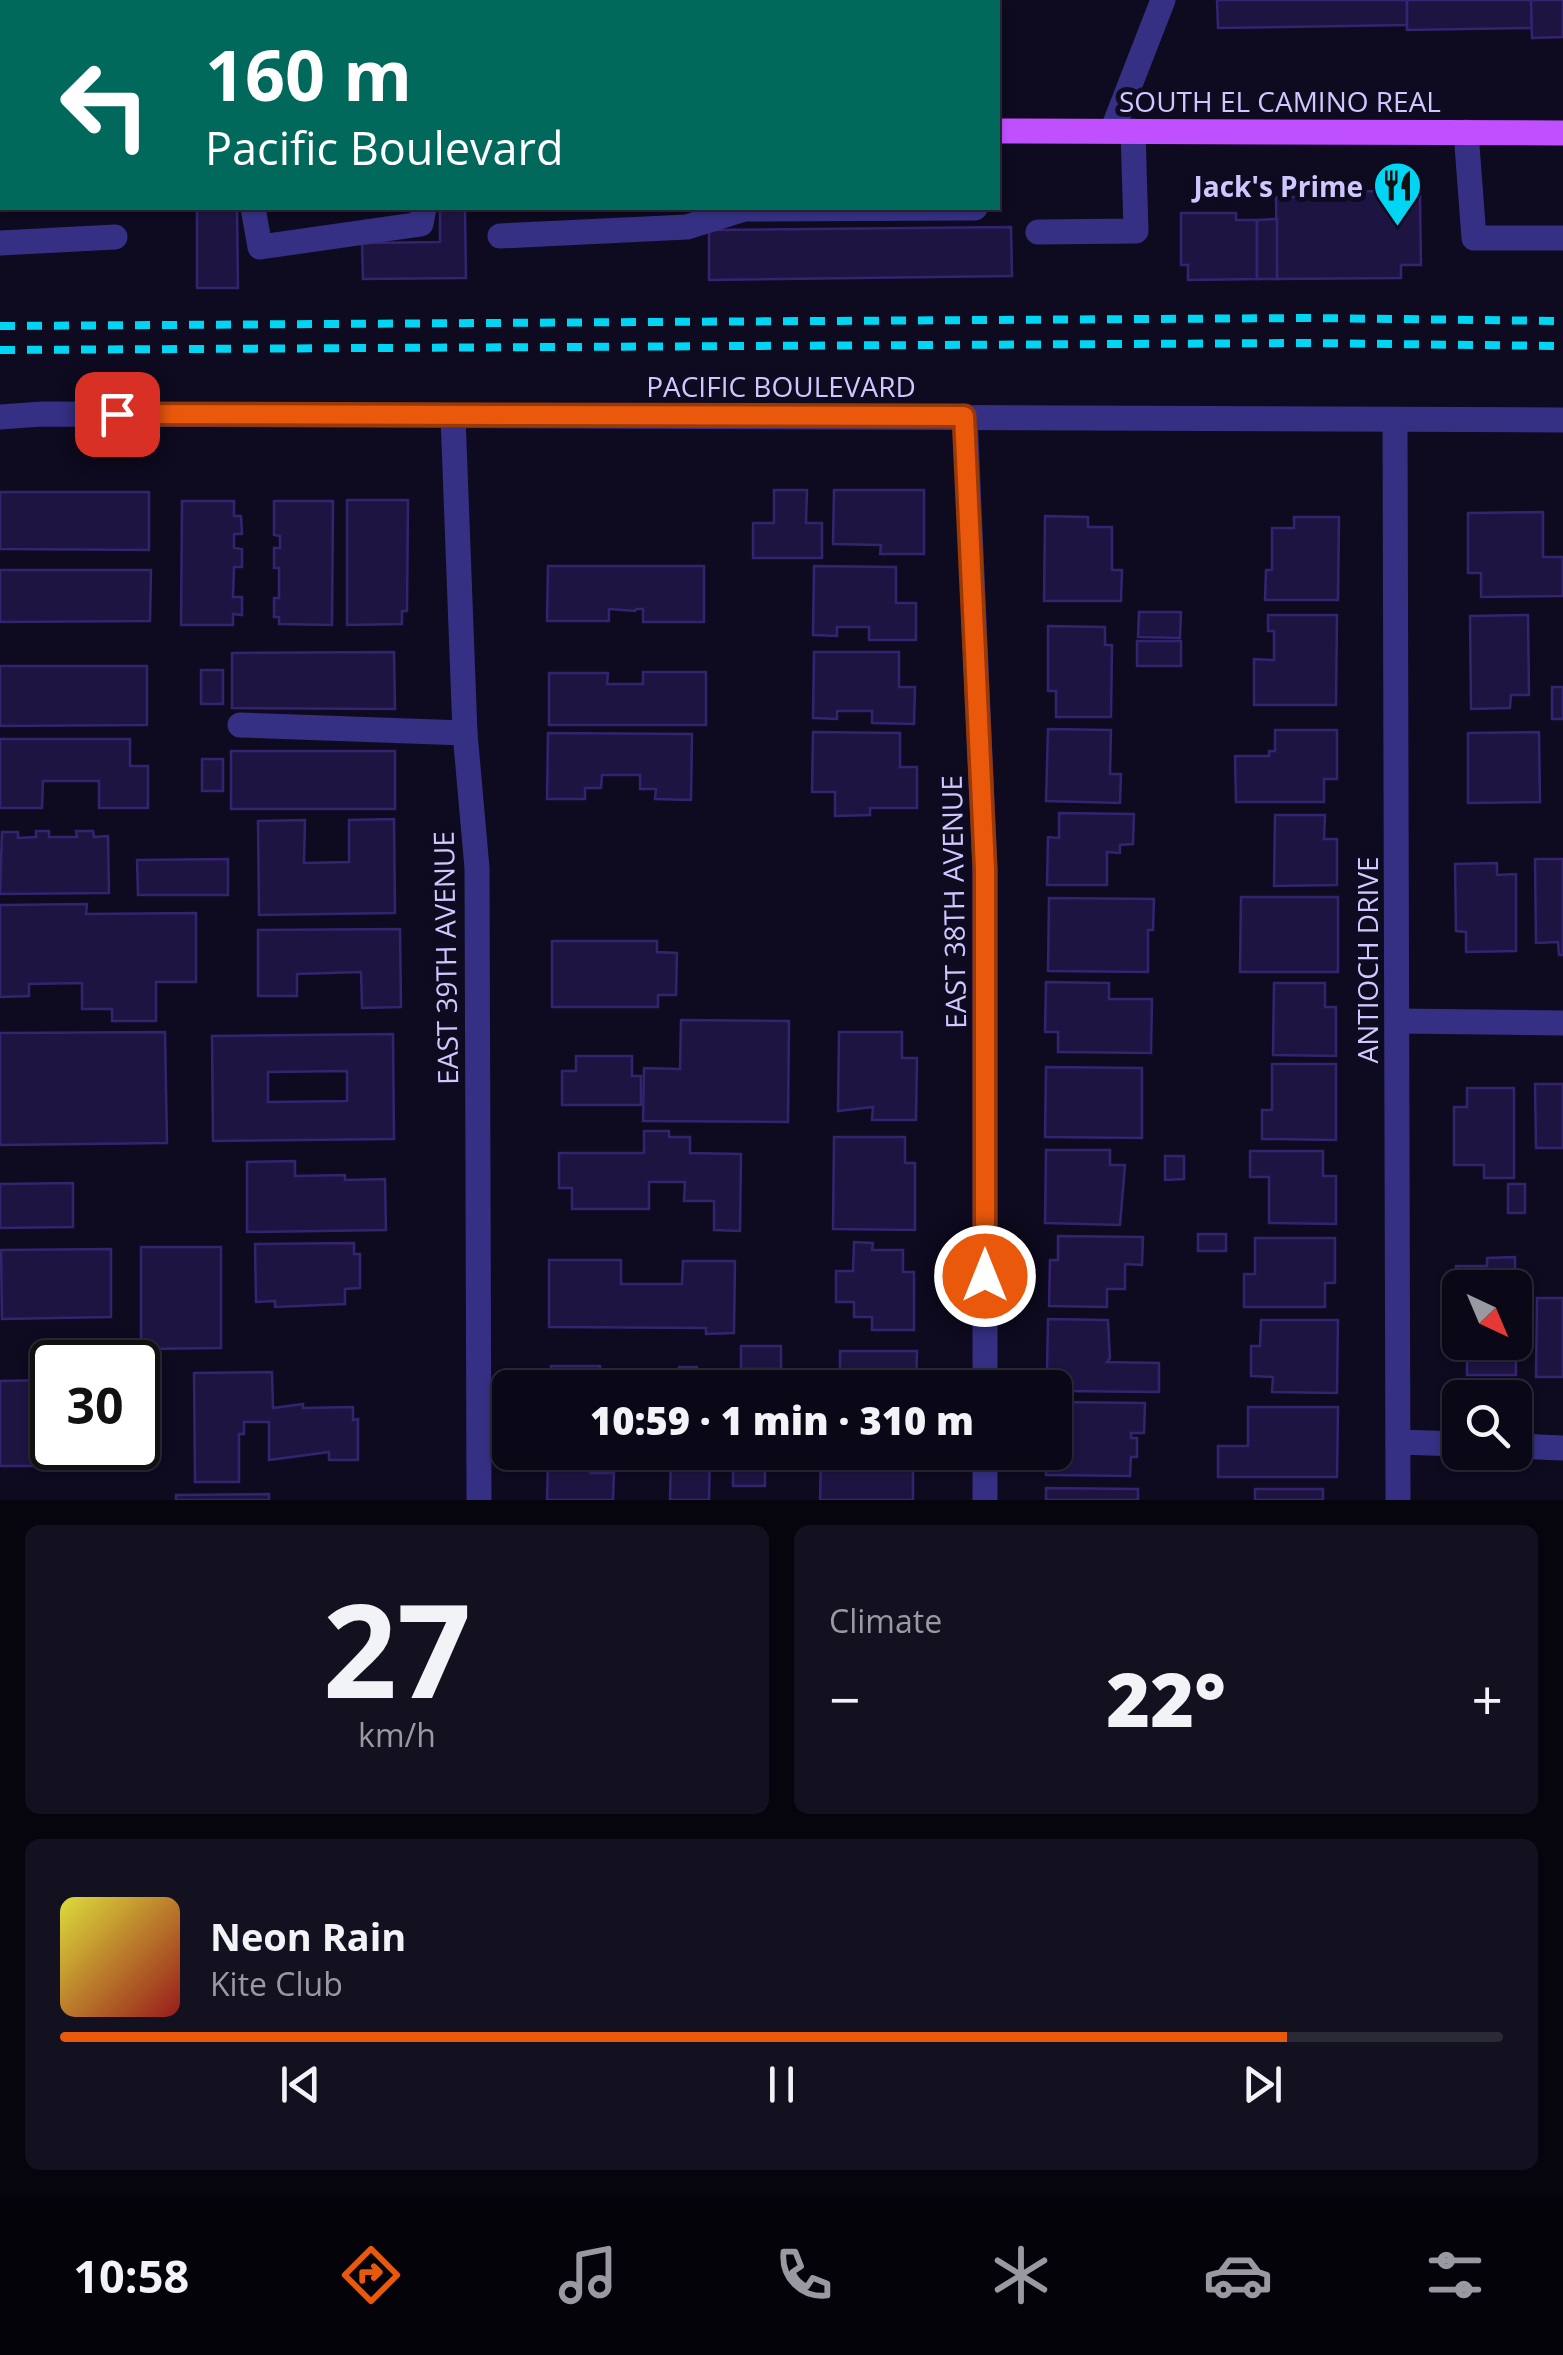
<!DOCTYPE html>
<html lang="en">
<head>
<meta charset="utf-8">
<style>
	body { margin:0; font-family:"Open Sans",sans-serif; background:#131120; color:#f1f3f6; height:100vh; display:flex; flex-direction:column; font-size:38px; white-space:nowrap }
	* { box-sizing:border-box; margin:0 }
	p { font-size:32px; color:#999aa1 }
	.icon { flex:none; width:55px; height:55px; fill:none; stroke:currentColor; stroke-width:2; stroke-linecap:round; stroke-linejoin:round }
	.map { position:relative; height:1500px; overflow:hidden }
	.sheet { display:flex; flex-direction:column; gap:25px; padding:25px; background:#06040d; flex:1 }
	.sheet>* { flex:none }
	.banner { position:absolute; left:0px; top:0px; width:1000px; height:210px; box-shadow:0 2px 8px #0004,0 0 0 2px #2a2936; background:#00695c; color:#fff; overflow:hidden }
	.needle { width:65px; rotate:136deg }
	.fabs { position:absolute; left:1442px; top:1270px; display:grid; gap:20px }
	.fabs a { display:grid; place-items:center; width:90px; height:90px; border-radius:15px; background:#0a0817; box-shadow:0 2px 8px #0004,0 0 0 2px #2a2936; font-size:50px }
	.speed { position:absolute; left:30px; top:1340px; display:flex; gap:20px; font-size:50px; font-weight:700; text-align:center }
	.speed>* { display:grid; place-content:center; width:130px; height:130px; border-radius:50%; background:#0a0817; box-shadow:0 2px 8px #0004,0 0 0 2px #2a2936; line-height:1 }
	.speed .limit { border:5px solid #111; border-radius:15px; background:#fff; color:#111 }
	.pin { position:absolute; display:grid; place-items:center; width:85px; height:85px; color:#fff; margin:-42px; border-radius:20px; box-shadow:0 5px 15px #0006 }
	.me { position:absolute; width:110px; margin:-55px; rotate:0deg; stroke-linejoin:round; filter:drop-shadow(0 0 8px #0008) }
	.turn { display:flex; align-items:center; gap:35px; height:210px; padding:0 40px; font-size:45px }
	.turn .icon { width:130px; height:130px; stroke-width:2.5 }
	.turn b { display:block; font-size:70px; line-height:85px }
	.big { font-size:75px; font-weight:800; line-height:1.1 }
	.sheet .widget { flex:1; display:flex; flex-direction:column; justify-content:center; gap:15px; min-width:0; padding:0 35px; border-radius:15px; background:#131120 }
	.sheet .dial { align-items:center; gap:0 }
	.dial b { font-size:130px; line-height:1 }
	.song { display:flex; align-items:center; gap:30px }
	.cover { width:120px; height:120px; border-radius:15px; background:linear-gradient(135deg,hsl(60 70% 55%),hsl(0 70% 35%)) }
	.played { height:10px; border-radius:5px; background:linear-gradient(90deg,#ea580c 85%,#2a2936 85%) }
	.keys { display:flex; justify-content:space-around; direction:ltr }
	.heat { display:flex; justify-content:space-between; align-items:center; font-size:55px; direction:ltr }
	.sheet .tiles { flex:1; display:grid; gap:25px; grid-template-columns:1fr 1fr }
	.widget:last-child { grid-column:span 2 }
	.trip { position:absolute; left:492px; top:1370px; width:580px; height:100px; border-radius:15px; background:#0a0817; box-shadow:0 2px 8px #0004,0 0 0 2px #2a2936; font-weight:800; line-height:100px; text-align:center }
	.dock { display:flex; height:160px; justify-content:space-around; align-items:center; background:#040309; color:#999aa1 }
	.dock .icon { width:70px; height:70px }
	.dock .current { color:#ea580c }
	.dock b { font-size:45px; color:#f1f3f6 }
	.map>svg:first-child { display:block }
	.building { fill:#1e1442; stroke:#342470; stroke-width:2.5; fill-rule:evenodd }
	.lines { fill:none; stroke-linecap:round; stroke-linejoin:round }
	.minor { stroke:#353083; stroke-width:25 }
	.major { stroke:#c04fff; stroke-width:25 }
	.rail { stroke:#00d6f3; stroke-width:8; stroke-dasharray:15 12; stroke-linecap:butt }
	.route-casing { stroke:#983908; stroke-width:25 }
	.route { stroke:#ea580c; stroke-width:18 }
	.labels { text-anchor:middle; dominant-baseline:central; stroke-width:10; stroke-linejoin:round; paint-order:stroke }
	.street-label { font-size:28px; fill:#cfc8ff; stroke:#0e0a1f }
	.poi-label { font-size:28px; font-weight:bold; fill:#cfc8ff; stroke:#0e0a1f; text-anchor:end }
</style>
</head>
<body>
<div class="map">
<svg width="1563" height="1500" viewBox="0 0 1563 1500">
	<rect width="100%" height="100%" fill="#0e0a1f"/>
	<!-- building -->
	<g class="building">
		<path d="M 1217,0 L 1407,0 L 1407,25 L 1218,28 Z"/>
		<path d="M 1407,0 L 1531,0 L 1532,28 L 1407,30 Z"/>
		<path d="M 1531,0 L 1563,0 L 1563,37 L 1532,38 Z"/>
		<path d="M 1388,191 L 1388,196 L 1420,196 L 1421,265 L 1401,265 L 1401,278 L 1277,279 L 1276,197 L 1307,197 L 1307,192 Z"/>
		<path d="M 197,208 L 237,208 L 238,288 L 197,288 Z"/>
		<path d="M 440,209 L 465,209 L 466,278 L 363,279 L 362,243 L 440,242 Z"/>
		<path d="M 1181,213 L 1236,213 L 1236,220 L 1257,220 L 1257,279 L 1188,280 L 1188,265 L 1181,265 Z"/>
		<path d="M 1277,219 L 1277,279 L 1257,279 L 1257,220 Z"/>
		<path d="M 1011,227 L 1012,276 L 709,280 L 709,230 Z"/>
		<path d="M 774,490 L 807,490 L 806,523 L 822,523 L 822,558 L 753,558 L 753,523 L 774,523 Z"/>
		<path d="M 834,490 L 924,490 L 924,554 L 880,554 L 881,545 L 833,544 Z"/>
		<path d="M 0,492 L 149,492 L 149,550 L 0,549 Z"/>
		<path d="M 347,500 L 408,500 L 407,611 L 402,611 L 402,624 L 347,625 Z"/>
		<path d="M 182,501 L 234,501 L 234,516 L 241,516 L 242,534 L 234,534 L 234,548 L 242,549 L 242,567 L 234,567 L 233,597 L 242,597 L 242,615 L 233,614 L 233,625 L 181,625 Z"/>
		<path d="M 274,501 L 333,501 L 332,625 L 279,624 L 279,617 L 274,617 L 274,598 L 279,598 L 279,568 L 274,568 L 274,548 L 280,548 L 280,536 L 274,535 Z"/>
		<path d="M 1543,512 L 1543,557 L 1563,557 L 1563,596 L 1481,597 L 1481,573 L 1468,573 L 1468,513 Z"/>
		<path d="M 1045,516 L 1088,517 L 1088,527 L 1112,527 L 1112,570 L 1122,570 L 1121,601 L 1044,601 Z"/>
		<path d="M 1294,517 L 1339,517 L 1338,600 L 1265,600 L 1266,570 L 1272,570 L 1272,528 L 1294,528 Z"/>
		<path d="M 548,566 L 704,566 L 704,622 L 643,622 L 643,609 L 636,609 L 635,611 L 609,609 L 609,621 L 547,621 Z"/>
		<path d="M 814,566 L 896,567 L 896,603 L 916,603 L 916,640 L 869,640 L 869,627 L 837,627 L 837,636 L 813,635 Z"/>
		<path d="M 0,570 L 151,570 L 150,621 L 0,622 Z"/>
		<path d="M 1139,612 L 1181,612 L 1180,638 L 1138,637 Z"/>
		<path d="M 1268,615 L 1337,615 L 1336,705 L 1254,705 L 1254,659 L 1274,660 L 1274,631 L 1268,631 Z"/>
		<path d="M 1528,615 L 1529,695 L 1511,695 L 1510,708 L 1471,709 L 1470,616 Z"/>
		<path d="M 1048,626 L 1105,627 L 1105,645 L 1112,645 L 1111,717 L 1056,717 L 1056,691 L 1048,691 Z"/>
		<rect x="1137" y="641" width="44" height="25"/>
		<path d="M 394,652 L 395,709 L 232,708 L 232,653 Z"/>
		<path d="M 814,652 L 899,652 L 899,687 L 915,687 L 914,724 L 872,723 L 872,711 L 837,711 L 837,719 L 813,718 Z"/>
		<path d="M 0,666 L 147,666 L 147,725 L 0,726 Z"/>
		<rect x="201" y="670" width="22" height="34"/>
		<path d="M 643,672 L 706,672 L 706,725 L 549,725 L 549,673 L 608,673 L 607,684 L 643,684 Z"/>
		<rect x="1552" y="687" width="11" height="32"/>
		<path d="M 1048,729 L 1111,730 L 1110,774 L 1121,774 L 1120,803 L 1046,801 Z"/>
		<path d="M 1275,730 L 1337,730 L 1337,779 L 1324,779 L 1324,802 L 1236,802 L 1235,756 L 1269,756 L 1269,751 L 1275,751 Z"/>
		<path d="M 813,732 L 900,733 L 900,767 L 917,767 L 917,808 L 870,808 L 870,815 L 835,816 L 835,792 L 812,792 Z"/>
		<path d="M 1539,732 L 1540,802 L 1468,803 L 1468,733 Z"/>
		<path d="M 548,733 L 692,734 L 691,800 L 655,799 L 656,789 L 640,789 L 640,775 L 602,775 L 601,788 L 585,788 L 585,799 L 547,799 Z"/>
		<path d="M 0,739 L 130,739 L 130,766 L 148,766 L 148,808 L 99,808 L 99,781 L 43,781 L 42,808 L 0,808 Z"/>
		<rect x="231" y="751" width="164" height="58"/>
		<rect x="202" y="759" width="21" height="32"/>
		<path d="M 1059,813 L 1134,814 L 1133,844 L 1120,845 L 1120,853 L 1107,852 L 1107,885 L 1047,885 L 1048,837 L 1059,838 Z"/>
		<path d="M 1275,815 L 1325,815 L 1324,839 L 1337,839 L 1337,885 L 1274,886 Z"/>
		<path d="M 394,819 L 395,913 L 259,915 L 258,821 L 305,820 L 304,863 L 349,862 L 349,820 Z"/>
		<path d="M 36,831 L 49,831 L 49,837 L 77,837 L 76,831 L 93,831 L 94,837 L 108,836 L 109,893 L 0,894 L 2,832 L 18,832 L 18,838 L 36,837 Z"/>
		<path d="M 228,859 L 228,895 L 138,895 L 137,860 Z"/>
		<path d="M 1535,859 L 1563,859 L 1563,955 L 1559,955 L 1558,942 L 1536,943 Z"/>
		<path d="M 1497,863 L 1497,875 L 1516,874 L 1516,951 L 1466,952 L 1466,932 L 1456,931 L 1455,864 Z"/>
		<path d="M 1241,897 L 1338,897 L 1338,972 L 1240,972 Z"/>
		<path d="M 1049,898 L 1154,899 L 1153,930 L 1148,930 L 1148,972 L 1048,971 Z"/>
		<path d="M 87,904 L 86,914 L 196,913 L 196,982 L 156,982 L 156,1021 L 112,1021 L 112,1009 L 82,1009 L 82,983 L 29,984 L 29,996 L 0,997 L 0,905 Z"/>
		<path d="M 400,929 L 401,1007 L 362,1008 L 361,972 L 297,974 L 297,996 L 258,996 L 258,930 Z"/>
		<path d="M 552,941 L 657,941 L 657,952 L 677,953 L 676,995 L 658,995 L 658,1007 L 552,1007 Z"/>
		<path d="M 1046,982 L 1109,983 L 1109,999 L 1152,999 L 1151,1053 L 1058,1052 L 1058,1032 L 1045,1032 Z"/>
		<path d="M 1274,983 L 1325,983 L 1325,1007 L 1336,1007 L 1336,1056 L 1273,1055 Z"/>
		<path d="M 681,1020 L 789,1021 L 788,1122 L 643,1121 L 644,1068 L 680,1069 Z"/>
		<path d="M 165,1032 L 167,1143 L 0,1145 L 0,1033 Z"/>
		<path d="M 839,1032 L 902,1032 L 902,1058 L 917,1058 L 916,1120 L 872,1120 L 873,1107 L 838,1111 Z"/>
		<path d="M 393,1034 L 394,1139 L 213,1141 L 212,1036 ZM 347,1071 L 347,1101 L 268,1102 L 268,1072 Z"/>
		<path d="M 576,1056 L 632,1056 L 632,1076 L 641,1076 L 641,1105 L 562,1105 L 562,1071 L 576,1071 Z"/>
		<path d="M 1272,1064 L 1336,1064 L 1336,1140 L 1262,1139 L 1262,1110 L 1272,1110 Z"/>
		<path d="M 1046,1067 L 1142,1068 L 1142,1138 L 1045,1137 Z"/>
		<path d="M 1535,1084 L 1563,1084 L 1563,1148 L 1536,1148 Z"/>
		<path d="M 1467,1088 L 1514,1088 L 1514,1178 L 1484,1178 L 1484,1165 L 1454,1165 L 1454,1107 L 1467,1107 Z"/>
		<path d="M 644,1131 L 669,1131 L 669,1137 L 690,1137 L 690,1153 L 741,1154 L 740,1231 L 714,1230 L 714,1201 L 684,1201 L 685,1182 L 649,1182 L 649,1209 L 572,1209 L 572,1188 L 559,1188 L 559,1153 L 644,1153 Z"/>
		<path d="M 834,1137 L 905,1137 L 905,1163 L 915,1163 L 915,1230 L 833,1229 Z"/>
		<path d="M 1046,1150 L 1110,1150 L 1110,1165 L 1125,1165 L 1120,1225 L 1045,1223 Z"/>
		<path d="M 1250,1151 L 1323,1151 L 1323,1176 L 1336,1176 L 1336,1224 L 1269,1223 L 1269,1177 L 1250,1177 Z"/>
		<path d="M 1165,1156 L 1184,1156 L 1184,1179 L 1165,1180 Z"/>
		<path d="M 295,1161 L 295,1176 L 345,1175 L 345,1180 L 385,1179 L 386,1230 L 247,1232 L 247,1162 Z"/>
		<path d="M 73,1183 L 73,1227 L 0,1228 L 0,1184 Z"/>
		<rect x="1508" y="1184" width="17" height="29"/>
		<rect x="1198" y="1234" width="28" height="17"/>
		<path d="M 1058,1236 L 1143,1237 L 1142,1265 L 1125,1264 L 1125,1289 L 1107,1289 L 1107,1307 L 1049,1306 L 1050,1260 L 1058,1260 Z"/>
		<path d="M 1255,1238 L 1335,1238 L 1335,1283 L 1325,1283 L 1325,1307 L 1244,1307 L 1244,1274 L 1255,1274 Z"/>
		<path d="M 854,1242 L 873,1243 L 872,1250 L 903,1250 L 903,1272 L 914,1272 L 914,1330 L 872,1330 L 872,1317 L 854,1317 L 854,1302 L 836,1302 L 836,1271 L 853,1271 Z"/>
		<path d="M 354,1243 L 354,1254 L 360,1254 L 360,1288 L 345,1289 L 345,1304 L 275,1307 L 275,1301 L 256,1302 L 255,1244 Z"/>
		<path d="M 141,1247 L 221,1247 L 221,1348 L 141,1349 Z"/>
		<path d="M 111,1249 L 111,1317 L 2,1319 L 1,1250 Z"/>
		<path d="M 1515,1257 L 1516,1375 L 1467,1375 L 1467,1351 L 1457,1351 L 1456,1266 L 1487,1266 L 1487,1258 ZM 1460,1288 L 1515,1288 L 1515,1342 L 1460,1342 Z"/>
		<path d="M 549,1260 L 621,1260 L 621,1284 L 682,1284 L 683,1261 L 735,1261 L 734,1333 L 706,1334 L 706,1328 L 549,1327 Z"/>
		<path d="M 1537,1298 L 1563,1298 L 1563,1377 L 1536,1377 Z"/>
		<path d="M 1048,1319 L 1108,1320 L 1110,1358 L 1107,1362 L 1159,1363 L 1159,1392 L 1058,1391 L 1058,1371 L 1047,1371 Z"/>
		<path d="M 1261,1320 L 1338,1320 L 1337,1393 L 1272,1392 L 1273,1377 L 1251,1376 L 1251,1346 L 1260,1346 Z"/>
		<rect x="741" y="1346" width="40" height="23"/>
		<path d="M 840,1351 L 917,1351 L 916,1388 L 821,1388 L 821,1374 L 840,1375 Z"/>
		<path d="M 551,1366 L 600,1366 L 600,1373 L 652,1373 L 652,1377 L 679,1377 L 679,1367 L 697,1367 L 696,1376 L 709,1376 L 709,1388 L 550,1388 Z"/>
		<path d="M 272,1372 L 273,1408 L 303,1404 L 303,1408 L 353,1407 L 353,1420 L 358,1419 L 358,1460 L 329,1460 L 329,1452 L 269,1460 L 269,1422 L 244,1422 L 244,1434 L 239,1434 L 239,1482 L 195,1482 L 194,1373 Z"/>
		<path d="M 50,1375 L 52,1437 L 38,1437 L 38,1466 L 0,1466 L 0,1381 L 50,1380 Z"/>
		<path d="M 1055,1402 L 1145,1403 L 1144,1433 L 1131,1433 L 1131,1438 L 1137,1438 L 1137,1457 L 1131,1457 L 1130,1476 L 1046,1475 L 1046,1452 L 1055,1452 Z"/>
		<path d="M 1248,1407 L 1338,1407 L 1337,1477 L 1218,1477 L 1218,1446 L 1248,1446 Z"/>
		<path d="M 874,1452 L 913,1452 L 913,1500 L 820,1500 L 821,1455 L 861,1455 L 860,1468 L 874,1468 Z"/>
		<path d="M 671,1453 L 710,1453 L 709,1500 L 670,1500 Z"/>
		<rect x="733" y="1454" width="32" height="32"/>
		<path d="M 548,1460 L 590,1461 L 590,1473 L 614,1473 L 613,1500 L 547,1500 Z"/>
		<path d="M 1046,1488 L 1138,1489 L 1138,1500 L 1046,1500 Z"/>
		<rect x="1255" y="1489" width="68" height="11"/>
		<path d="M 269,1494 L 269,1500 L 176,1500 L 176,1495 Z"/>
	</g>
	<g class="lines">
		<!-- minor -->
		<g class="minor">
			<path d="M 140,0 L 148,2"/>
			<path d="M 32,2 L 32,0"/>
			<path d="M 306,2 L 307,0"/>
			<path d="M 508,2 L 509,0"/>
			<path d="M 598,2 L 599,0"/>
			<path d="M 1112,131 L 1163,0"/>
			<path d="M 1466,132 L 1474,238 L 1563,238"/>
			<path d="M 253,208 L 260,247 L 421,224 L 424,208"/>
			<path d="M 1038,232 L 1136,231 L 1133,131"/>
			<path d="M 500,236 L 687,227 L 744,209 L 975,208"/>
			<path d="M 0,243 L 115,237"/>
			<path d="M 453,416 L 465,733 L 477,868 L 479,1500"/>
			<path d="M 965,416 L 985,869 L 985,1388"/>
			<path d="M 0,417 L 42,414 L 1563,420"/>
			<path d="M 1395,420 L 1398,1500"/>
			<path d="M 240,725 L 465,733"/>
			<path d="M 1397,1021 L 1563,1023"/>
			<path d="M 1398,1442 L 1460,1444"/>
			<path d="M 1515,1446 L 1563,1448"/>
			<path d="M 985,1500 L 985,1452"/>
		</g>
		<!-- major -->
		<g class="major">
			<path d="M 998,131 L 1563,133"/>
			<path d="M 0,138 L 2,138"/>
		</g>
		<!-- rail -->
		<g class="rail">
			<path d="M 0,326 L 1309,318 L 1563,321"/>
			<path d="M 0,350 L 1307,343 L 1563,346"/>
		</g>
	</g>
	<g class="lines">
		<defs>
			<path id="route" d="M 117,414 L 964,416 L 985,869 L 985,1276"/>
		</defs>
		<!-- route casing -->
		<use href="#route" class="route-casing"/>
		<!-- route -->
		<use href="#route" class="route"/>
	</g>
	<!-- icons -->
	<defs>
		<symbol id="restaurant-pin" viewBox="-11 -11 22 30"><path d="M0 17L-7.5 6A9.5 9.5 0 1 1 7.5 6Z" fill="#00d6f3" stroke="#0e0a1f"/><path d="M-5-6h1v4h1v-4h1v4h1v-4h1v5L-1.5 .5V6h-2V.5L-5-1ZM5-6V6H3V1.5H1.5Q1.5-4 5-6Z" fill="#111"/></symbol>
	</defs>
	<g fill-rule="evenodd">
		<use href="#restaurant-pin" x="1370" y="158" width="55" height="75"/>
	</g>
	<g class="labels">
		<!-- street labels -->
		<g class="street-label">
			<text x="1280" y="101">SOUTH EL CAMINO REAL</text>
			<text x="781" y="386">PACIFIC BOULEVARD</text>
			<text transform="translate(953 902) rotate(-91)">EAST 38TH AVENUE</text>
			<text transform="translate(445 958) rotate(-91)">EAST 39TH AVENUE</text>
			<text transform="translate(1367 960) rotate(-90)">ANTIOCH DRIVE</text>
		</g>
		<!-- poi labels -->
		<g class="poi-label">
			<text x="1363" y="186">Jack's Prime</text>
		</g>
	</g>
</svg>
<div class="fabs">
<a><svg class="needle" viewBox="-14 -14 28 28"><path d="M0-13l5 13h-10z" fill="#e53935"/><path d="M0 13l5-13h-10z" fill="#999aa1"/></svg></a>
<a><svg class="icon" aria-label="search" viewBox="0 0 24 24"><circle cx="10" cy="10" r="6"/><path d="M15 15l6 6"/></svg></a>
</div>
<div class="speed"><div class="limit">30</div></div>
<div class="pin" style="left:117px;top:414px;background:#d93025"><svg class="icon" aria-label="arrive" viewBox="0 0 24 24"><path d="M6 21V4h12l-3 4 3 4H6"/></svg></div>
<svg class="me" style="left:985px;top:1276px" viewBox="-20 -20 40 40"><circle r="17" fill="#ea580c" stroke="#fff" stroke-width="3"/><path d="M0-11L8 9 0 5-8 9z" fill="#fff"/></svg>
<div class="trip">10:59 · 1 min · 310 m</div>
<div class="banner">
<div class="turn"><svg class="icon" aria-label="left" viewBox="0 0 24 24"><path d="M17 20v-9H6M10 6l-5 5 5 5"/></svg><div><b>160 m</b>Pacific Boulevard</div></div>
</div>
</div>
<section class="sheet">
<div class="tiles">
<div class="widget dial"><b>27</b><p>km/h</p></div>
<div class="widget"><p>Climate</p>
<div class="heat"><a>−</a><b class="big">22°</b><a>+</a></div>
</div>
<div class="widget">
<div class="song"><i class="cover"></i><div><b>Neon Rain</b><p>Kite Club</p></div></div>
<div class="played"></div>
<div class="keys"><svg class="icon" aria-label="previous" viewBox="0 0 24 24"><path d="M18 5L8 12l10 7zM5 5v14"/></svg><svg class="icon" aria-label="pause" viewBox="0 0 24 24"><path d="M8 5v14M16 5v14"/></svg><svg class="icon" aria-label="next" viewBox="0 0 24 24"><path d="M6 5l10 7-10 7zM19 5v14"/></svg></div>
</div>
</div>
</section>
<nav class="dock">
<b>10:58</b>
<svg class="icon current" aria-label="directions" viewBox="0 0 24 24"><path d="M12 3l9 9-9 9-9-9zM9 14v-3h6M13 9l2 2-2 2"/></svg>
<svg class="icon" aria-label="music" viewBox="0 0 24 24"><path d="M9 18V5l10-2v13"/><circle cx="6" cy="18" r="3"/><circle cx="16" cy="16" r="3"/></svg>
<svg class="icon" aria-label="phone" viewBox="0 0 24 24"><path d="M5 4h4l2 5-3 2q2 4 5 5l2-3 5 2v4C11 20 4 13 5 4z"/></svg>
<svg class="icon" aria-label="climate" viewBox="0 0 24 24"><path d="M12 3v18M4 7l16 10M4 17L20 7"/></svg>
<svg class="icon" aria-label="car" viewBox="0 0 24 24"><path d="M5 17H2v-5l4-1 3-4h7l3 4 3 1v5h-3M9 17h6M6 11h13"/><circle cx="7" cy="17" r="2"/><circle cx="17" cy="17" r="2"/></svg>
<svg class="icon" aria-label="filters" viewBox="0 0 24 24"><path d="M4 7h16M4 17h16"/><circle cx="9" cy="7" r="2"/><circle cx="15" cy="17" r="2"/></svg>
</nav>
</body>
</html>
